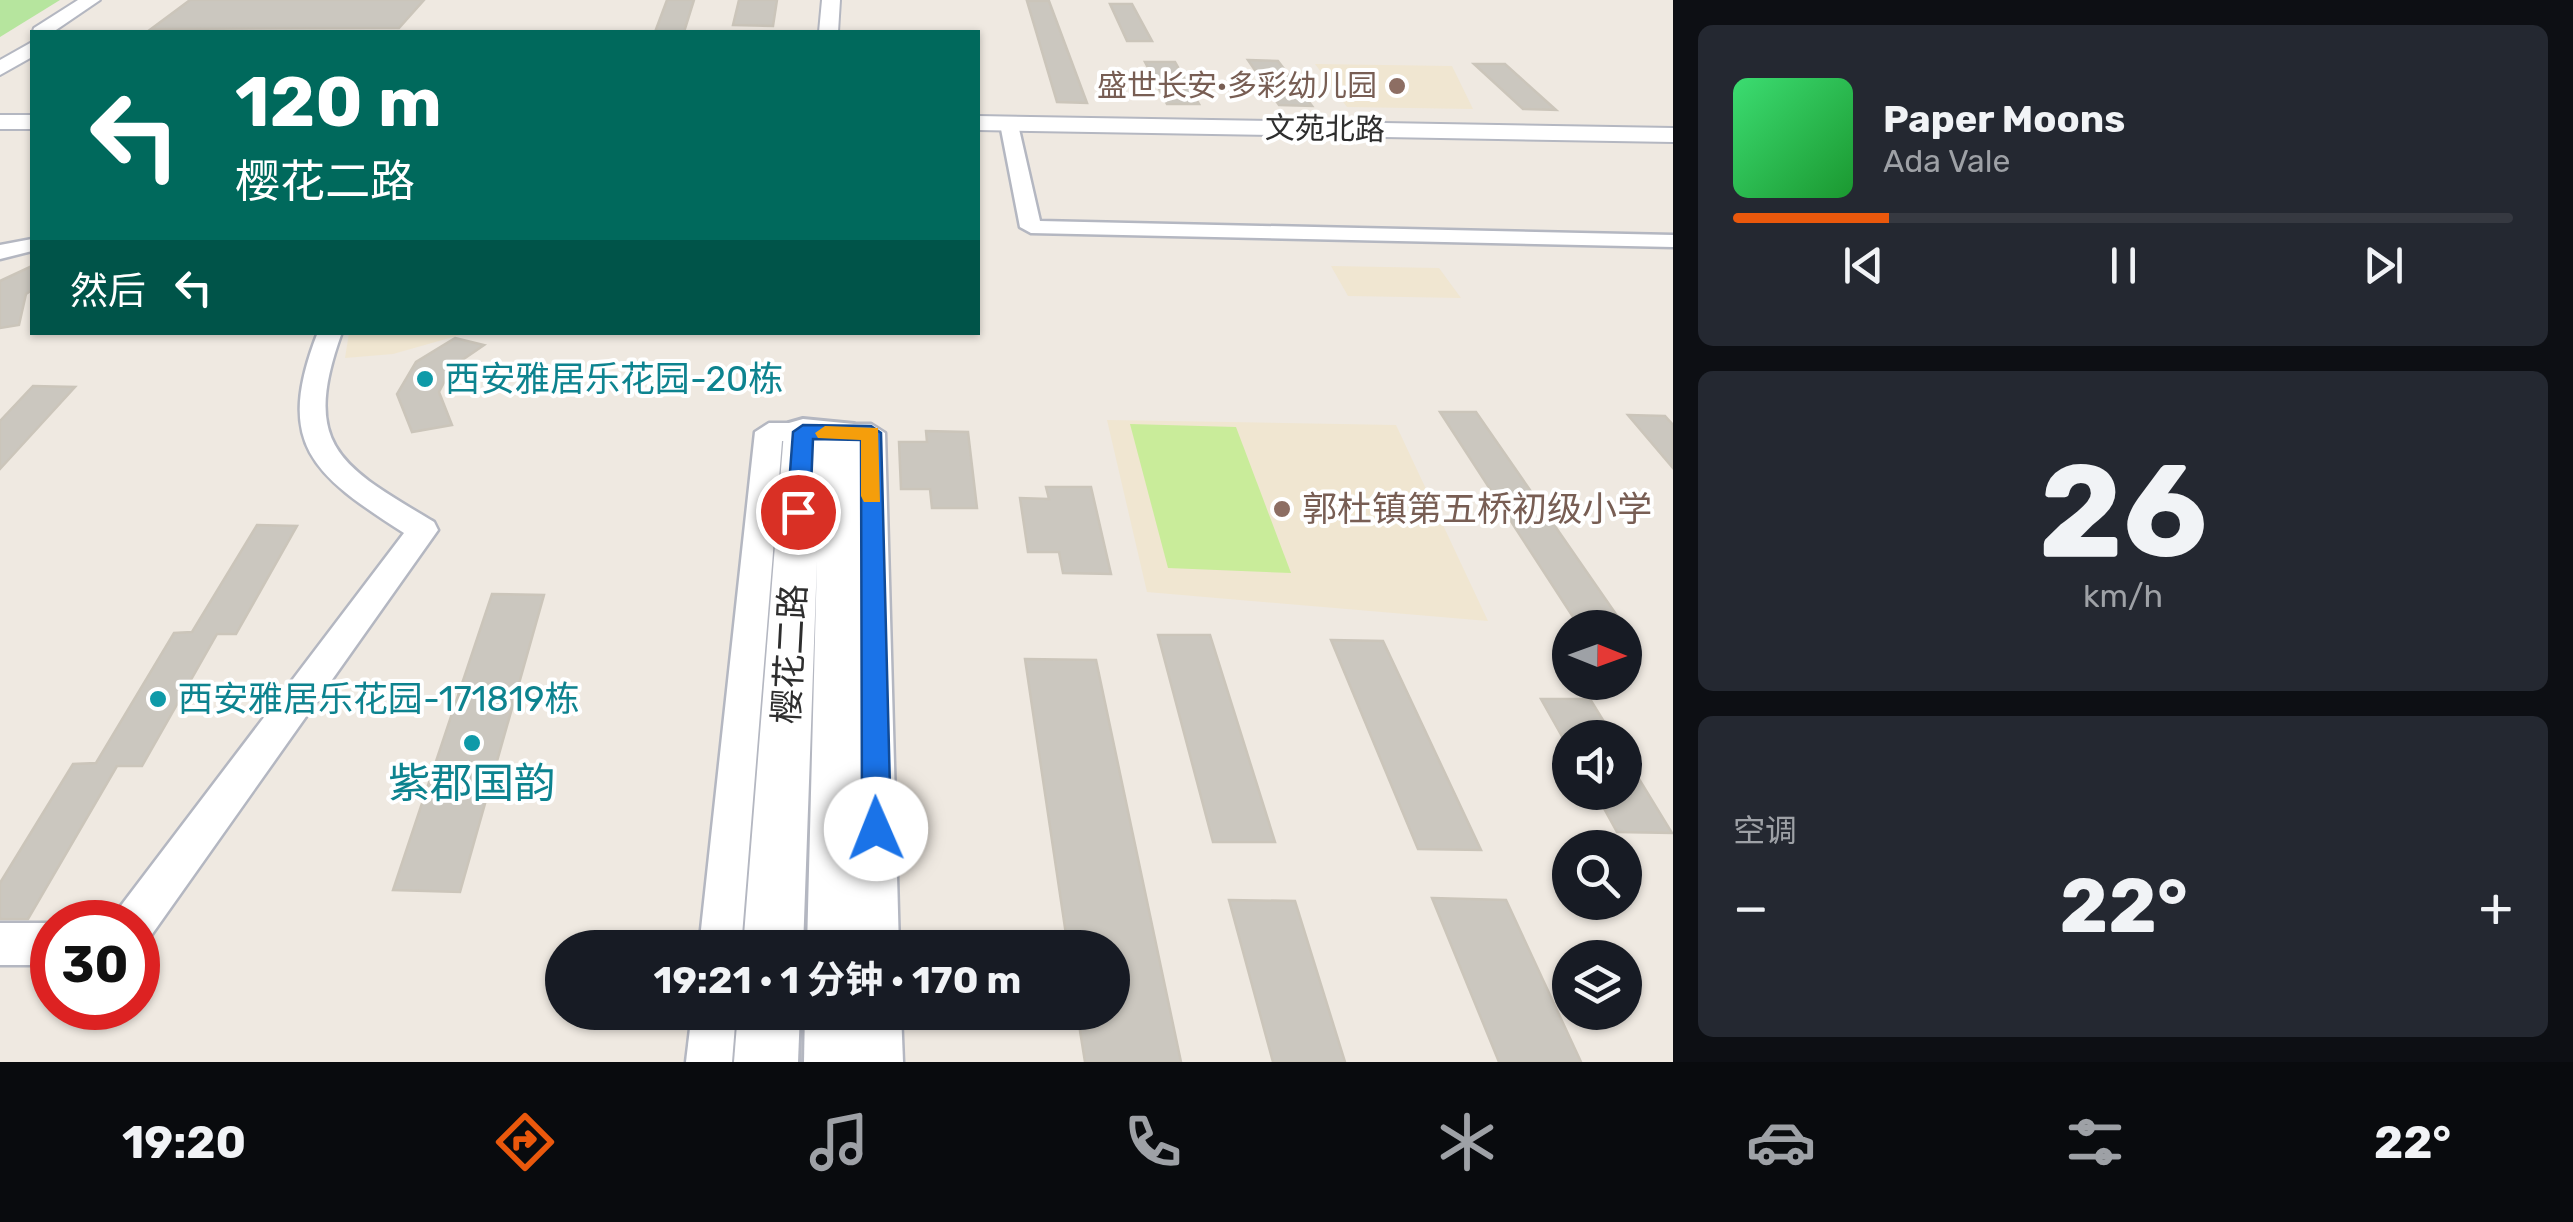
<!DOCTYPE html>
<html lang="zh">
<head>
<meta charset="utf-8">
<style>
	body { margin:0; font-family:Rubik,"Noto Sans SC",sans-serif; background:#242831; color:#f1f3f6; height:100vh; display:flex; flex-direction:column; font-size:38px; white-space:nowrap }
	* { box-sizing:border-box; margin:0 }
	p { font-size:32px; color:#9ea1a6 }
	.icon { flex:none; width:55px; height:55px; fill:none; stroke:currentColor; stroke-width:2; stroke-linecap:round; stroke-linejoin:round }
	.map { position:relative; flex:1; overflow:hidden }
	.details { display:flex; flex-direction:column; gap:25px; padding:25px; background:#0d0f14; width:900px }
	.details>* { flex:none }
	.hud { position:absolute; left:30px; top:30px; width:950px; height:305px; border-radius:0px; box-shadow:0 2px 8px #0004; background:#00695c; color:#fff; overflow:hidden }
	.needle { width:65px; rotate:91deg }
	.controls { position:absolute; left:1552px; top:610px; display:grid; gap:20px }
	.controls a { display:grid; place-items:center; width:90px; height:90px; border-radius:50%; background:#171b24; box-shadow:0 2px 8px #0004; font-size:50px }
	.speed { position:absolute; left:30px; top:900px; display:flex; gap:20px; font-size:50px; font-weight:700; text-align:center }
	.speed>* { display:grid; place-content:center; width:130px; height:130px; border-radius:50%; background:#171b24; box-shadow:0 2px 8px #0004; line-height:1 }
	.speed .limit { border:15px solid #d22; background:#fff; color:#111 }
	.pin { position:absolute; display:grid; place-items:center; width:85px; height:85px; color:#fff; margin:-42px; border:5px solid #fff; border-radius:50%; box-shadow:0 2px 10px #0007 }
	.me { position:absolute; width:110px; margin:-55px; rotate:359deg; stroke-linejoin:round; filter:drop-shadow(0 0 8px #0008) }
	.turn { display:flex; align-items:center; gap:35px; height:210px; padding:0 40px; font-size:45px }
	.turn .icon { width:130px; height:130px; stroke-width:2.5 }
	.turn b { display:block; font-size:70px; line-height:85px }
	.then { display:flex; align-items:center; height:95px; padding:0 40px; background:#0003; gap:20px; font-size:38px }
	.big { font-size:75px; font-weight:700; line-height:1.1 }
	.details .widget { flex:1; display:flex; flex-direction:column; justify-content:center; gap:15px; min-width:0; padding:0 35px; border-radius:15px; background:#242831 }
	.details .dial { align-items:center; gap:0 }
	.dial b { font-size:130px; line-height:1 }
	.song { display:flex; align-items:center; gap:30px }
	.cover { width:120px; height:120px; border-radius:15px; background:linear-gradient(135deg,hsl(140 70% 55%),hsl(130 70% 35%)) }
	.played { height:10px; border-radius:5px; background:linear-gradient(90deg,#ea580c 20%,#363941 20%) }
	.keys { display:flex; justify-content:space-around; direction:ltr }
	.heat { display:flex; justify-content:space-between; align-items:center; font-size:55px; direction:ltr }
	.trip { position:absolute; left:545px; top:930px; width:585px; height:100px; border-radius:50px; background:#171b24; box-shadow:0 2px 8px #0004; font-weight:700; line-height:100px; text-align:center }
	.tab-bar { display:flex; height:160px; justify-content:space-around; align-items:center; background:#090b0e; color:#9ea1a6 }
	.tab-bar .icon { width:70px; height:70px }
	.tab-bar .on { color:#ea580c }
	.tab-bar b { font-size:45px; color:#f1f3f6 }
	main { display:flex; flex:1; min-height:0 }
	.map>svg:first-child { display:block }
	.education { fill:#f0e6d1 }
	.green { fill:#b6e59e }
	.pitch { fill:#c9ec9a }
	.building { fill:#cbc7bf; stroke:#cbc5ba; stroke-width:2.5 }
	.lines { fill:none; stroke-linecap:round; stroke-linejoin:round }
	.minor-casing { stroke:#b4b7c1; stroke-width:5 }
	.tertiary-casing { stroke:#b4b7c1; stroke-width:4 }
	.secondary-casing { stroke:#b4b7c1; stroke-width:6 }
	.minor { fill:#fff; fill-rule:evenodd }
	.tertiary { fill:#fff; fill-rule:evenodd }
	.secondary { fill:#fff; fill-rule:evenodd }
	.route { fill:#1a73e8; stroke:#114b97; stroke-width:2.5 }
	.slow { fill:#f59e0b }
	.education-dot { fill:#8d6e63; stroke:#fff; stroke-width:4 }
	.culture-dot { fill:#0f9aa8; stroke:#fff; stroke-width:4 }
	.labels { text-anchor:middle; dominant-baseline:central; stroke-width:8; stroke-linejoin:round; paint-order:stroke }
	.far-education-label { font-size:30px; fill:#785e54; stroke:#fff; text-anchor:end }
	.far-street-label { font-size:30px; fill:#2e2e2e; stroke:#fff }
	.culture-label { font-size:35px; fill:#0d838f; stroke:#fff; text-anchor:start }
	.education-label { font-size:35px; fill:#785e54; stroke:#fff; text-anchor:start }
	.street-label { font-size:35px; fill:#2e2e2e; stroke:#fff }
	.near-culture-label { font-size:42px; fill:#0d838f; stroke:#fff }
</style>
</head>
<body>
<main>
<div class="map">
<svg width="1673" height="1062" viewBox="0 0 1673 1062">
	<rect width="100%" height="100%" fill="#efe9e1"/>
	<!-- education -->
	<g class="education">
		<path d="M 1315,64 L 1452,66 L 1473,109 L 1347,107 Z"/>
		<path d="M 1331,266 L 1439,268 L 1461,298 L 1348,296 Z"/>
		<path d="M 349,333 L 349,332 L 467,333 L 393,354 L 345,358 Z"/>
		<path d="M 1107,420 L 1396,425 L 1488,621 L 1147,592 Z"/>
	</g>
	<!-- green -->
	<path class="green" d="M 0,0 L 60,0 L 0,37 Z"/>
	<!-- pitch -->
	<path class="pitch" d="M 1130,424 L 1236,427 L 1291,573 L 1168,568 Z"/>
	<!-- building -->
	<g class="building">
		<path d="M 190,0 L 424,0 L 399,28 L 151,29 Z"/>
		<path d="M 667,0 L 694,0 L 684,32 L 655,32 Z"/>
		<path d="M 739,0 L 777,0 L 773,26 L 733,25 Z"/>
		<path d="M 1027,1 L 1049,1 L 1087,103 L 1057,102 Z"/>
		<path d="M 1110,4 L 1132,4 L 1152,41 L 1127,41 Z"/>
		<path d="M 1248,60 L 1278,61 L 1312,106 L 1279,105 Z"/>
		<path d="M 1145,62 L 1175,62 L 1199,104 L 1167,104 Z"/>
		<path d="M 1474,64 L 1505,64 L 1556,110 L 1523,109 Z"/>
		<path d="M 32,266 L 32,290 L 26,294 L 19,325 L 0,328 L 0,281 Z"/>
		<path d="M 455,338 L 484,345 L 452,367 L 439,392 L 452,425 L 412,432 L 397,394 L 416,362 Z"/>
		<path d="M 33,386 L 75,387 L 0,469 L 0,421 Z"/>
		<path d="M 1440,412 L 1476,412 L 1620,620 L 1575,620 Z"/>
		<path d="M 1628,415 L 1665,416 L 1673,425 L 1673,468 Z"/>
		<path d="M 926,431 L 968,432 L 977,508 L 932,508 L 930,489 L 901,489 L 899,442 L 927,442 Z"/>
		<path d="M 1046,487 L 1091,487 L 1111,574 L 1063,573 L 1059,552 L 1028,552 L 1020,498 L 1049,499 Z"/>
		<path d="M 257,525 L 297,526 L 236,634 L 217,634 L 142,766 L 117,766 L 28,919 L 0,919 L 0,883 L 73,764 L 96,763 L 174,633 L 192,632 Z"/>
		<path d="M 492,594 L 544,595 L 460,892 L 393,890 Z"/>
		<path d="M 1158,635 L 1210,635 L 1275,842 L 1213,842 Z"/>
		<path d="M 1331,640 L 1383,641 L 1481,850 L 1418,849 Z"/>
		<path d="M 1025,659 L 1096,660 L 1181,1062 L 1085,1062 L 1077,1012 L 1112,1012 L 1112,948 L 1068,948 Z"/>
		<path d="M 1541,699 L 1590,699 L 1614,738 L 1563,738 Z"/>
		<path d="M 1625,756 L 1672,833 L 1617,832 L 1595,792 L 1625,792 Z"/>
		<path d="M 1432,898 L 1506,900 L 1581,1062 L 1499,1062 Z"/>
		<path d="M 1229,900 L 1295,901 L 1345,1062 L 1273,1062 Z"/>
	</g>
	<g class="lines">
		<defs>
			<g id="minor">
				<path d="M 1010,124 L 1019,129 L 1040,221 L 1673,235 L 1673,247 L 1031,233 L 1020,227 L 1001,129 Z"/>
				<path d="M 32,239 L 32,251 L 0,259 L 0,245 Z"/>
				<path d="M 318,332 L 342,332 C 300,447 341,466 434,522 L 438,530 L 150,937 L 138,942 L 138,922 L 114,922 L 120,907 L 404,533 C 312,474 274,444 318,332 Z"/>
				<path d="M 769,423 L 803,423 L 817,432 L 803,441 L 782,441 L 741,948 L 699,948 L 755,432 Z"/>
				<path d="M 840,424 L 871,424 L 885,433 L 899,948 L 857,948 L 857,442 L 830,439 L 826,433 Z"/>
				<rect x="0" y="923" width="52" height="42"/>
				<path d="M 692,1012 L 736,1012 L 732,1062 L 686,1062 Z"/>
				<path d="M 857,1012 L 901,1012 L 903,1062 L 857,1062 Z"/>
			</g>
			<g id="tertiary">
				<path d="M 78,0 L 100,0 L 53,32 L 32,34 L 34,28 Z"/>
				<path d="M 822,0 L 840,0 L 838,32 L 819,32 Z"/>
				<path d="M 32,42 L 32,57 L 0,75 L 0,60 Z"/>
				<rect x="0" y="115" width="32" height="14"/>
				<path d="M 978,116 L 1673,128 L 1673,142 L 978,130 Z"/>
			</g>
			<g id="secondary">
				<path d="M 803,419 L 854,424 L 859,433 L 867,948 L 807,948 L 817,560 L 803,948 L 743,948 L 784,432 L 789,423 Z"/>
				<path d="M 738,1012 L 800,1012 L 798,1062 L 734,1062 Z"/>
				<path d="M 805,1012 L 867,1012 L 868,1062 L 804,1062 Z"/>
			</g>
		</defs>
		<!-- minor casing -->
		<use href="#minor" class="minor-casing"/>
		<!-- tertiary casing -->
		<use href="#tertiary" class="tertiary-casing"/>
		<!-- secondary casing -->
		<use href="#secondary" class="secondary-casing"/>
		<!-- minor -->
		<use href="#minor" class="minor"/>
		<!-- tertiary -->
		<use href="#tertiary" class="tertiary"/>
		<!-- secondary -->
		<use href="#secondary" class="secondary"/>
	</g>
	<!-- route -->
	<path class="route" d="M 803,425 L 871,426 L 881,433 L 891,829 L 887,839 L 876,843 L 866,839 L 862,829 L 861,440 L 813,439 L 810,512 L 798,520 L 787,512 L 793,432 Z"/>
	<!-- slow -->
	<path class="slow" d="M 825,426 L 878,428 L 880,502 L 864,502 L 861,496 L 861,440 L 818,438 L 815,433 Z"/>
	<!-- markers -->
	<g class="education-dot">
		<circle cx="1397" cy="86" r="10"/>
		<circle cx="1282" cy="509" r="10"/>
	</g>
	<g class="culture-dot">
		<circle cx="425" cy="379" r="10"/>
		<circle cx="158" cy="699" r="10"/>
		<circle cx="472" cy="743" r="10"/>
	</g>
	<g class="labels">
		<!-- far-education labels -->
		<g class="far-education-label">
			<text x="1377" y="86">盛世长安·多彩幼儿园</text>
		</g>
		<!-- far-street labels -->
		<g class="far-street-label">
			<text transform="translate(1325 129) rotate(1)">文苑北路</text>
		</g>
		<!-- culture labels -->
		<g class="culture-label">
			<text x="445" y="379">西安雅居乐花园-20栋</text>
			<text x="178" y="699">西安雅居乐花园-171819栋</text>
		</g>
		<!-- education labels -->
		<g class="education-label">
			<text x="1302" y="509">郭杜镇第五桥初级小学</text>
		</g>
		<!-- street labels -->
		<g class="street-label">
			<text transform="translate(790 654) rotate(-87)">樱花二路</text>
		</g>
		<!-- near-culture labels -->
		<g class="near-culture-label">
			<text x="472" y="784">紫郡国韵</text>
		</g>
	</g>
</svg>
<div class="controls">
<a><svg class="needle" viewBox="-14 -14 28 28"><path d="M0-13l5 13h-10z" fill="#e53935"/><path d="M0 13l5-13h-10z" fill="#9ea1a6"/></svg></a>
<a><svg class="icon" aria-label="sound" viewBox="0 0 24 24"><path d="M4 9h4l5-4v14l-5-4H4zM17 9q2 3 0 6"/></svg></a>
<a><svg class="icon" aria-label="search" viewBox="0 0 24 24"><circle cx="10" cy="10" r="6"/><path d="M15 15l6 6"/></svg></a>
<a><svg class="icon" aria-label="layers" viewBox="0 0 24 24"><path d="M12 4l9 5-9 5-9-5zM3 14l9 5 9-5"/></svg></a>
</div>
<div class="speed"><div class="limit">30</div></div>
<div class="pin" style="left:798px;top:512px;background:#d93025"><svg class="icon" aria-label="arrive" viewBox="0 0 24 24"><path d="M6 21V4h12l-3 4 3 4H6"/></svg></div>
<svg class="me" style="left:876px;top:829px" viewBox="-20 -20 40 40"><circle r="19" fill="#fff"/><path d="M0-13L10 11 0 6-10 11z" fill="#1a73e8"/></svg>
<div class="trip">19:21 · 1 分钟 · 170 m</div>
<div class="hud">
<div class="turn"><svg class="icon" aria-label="left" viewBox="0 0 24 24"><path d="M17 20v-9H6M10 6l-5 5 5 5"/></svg><div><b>120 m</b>樱花二路</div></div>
<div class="then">然后<svg class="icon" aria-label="left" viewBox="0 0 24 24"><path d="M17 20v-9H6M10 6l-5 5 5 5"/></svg></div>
</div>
</div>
<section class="details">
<div class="widget">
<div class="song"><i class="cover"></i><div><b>Paper Moons</b><p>Ada Vale</p></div></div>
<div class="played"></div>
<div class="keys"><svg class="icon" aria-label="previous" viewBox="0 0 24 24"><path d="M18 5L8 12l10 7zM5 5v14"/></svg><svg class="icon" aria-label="pause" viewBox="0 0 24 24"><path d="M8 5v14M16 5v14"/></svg><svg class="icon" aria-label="next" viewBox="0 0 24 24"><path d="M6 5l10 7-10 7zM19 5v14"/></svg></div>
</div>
<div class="widget dial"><b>26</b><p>km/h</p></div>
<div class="widget"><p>空调</p>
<div class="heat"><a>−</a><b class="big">22°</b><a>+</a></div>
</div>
</section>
</main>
<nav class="tab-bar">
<b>19:20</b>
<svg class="icon on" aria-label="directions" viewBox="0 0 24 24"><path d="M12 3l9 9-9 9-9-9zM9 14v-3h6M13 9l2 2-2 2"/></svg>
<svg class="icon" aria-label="music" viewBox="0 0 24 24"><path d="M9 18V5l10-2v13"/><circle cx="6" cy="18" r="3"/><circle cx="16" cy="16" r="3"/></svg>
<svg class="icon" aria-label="phone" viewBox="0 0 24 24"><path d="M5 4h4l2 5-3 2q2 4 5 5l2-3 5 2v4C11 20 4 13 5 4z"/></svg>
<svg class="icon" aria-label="climate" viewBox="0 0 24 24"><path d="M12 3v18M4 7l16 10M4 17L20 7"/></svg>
<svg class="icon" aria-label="car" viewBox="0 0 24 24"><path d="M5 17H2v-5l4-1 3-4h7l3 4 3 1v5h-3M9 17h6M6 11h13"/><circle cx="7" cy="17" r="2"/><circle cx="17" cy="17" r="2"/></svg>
<svg class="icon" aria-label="filters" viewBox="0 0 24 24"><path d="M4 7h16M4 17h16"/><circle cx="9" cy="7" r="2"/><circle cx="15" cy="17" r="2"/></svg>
<b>22°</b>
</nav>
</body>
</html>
